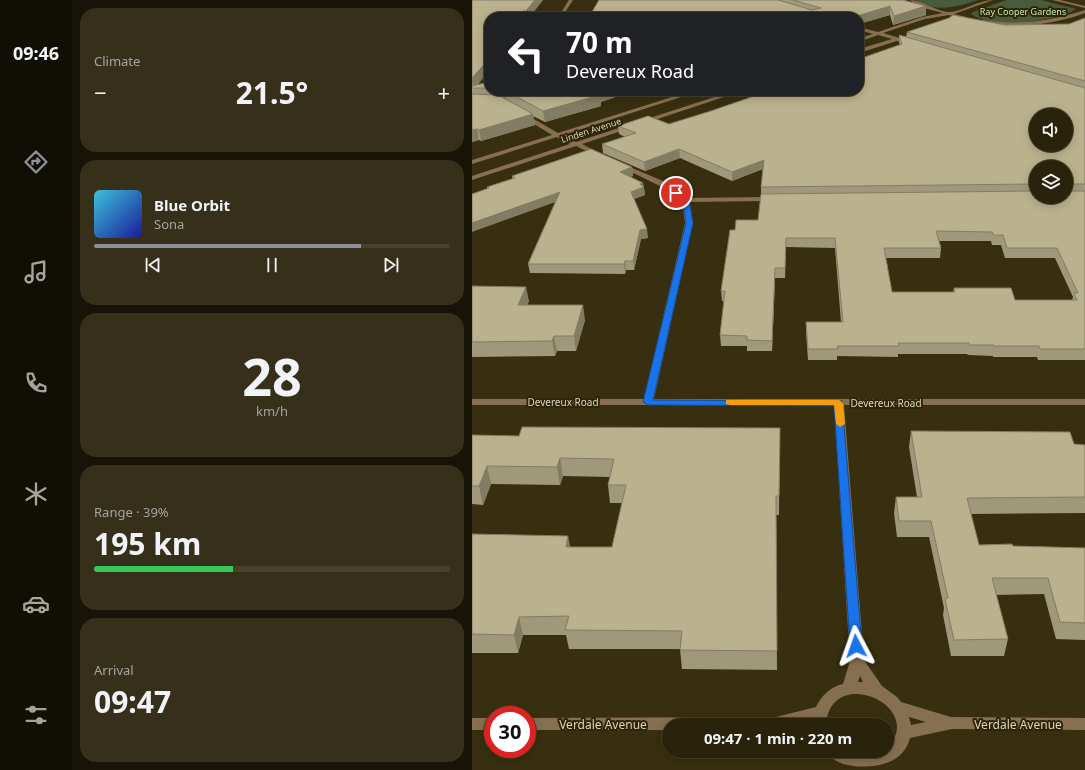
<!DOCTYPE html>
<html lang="en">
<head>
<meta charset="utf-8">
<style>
	body { margin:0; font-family:"Noto Sans",sans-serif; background:#362f1a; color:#f1f3f6; height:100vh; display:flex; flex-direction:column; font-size:15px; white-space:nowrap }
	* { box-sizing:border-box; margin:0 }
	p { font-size:13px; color:#a5a49d }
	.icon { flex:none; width:22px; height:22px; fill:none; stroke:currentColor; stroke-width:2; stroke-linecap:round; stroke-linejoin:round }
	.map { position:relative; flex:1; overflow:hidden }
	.side { display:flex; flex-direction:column; gap:8px; padding:8px; background:#171307; width:400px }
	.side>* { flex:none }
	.hud { position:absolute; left:12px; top:12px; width:380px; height:84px; border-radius:16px; box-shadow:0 2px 10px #0003,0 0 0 1px #46402d; background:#202124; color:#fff; overflow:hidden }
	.tools { position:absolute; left:557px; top:108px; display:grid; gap:8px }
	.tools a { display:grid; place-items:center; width:44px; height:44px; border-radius:50%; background:#2a230c; box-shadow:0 2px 10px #0003,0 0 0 1px #46402d; font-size:20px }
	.speed { position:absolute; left:12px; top:706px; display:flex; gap:8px; font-size:20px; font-weight:700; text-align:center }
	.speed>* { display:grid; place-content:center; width:52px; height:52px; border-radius:50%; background:#2a230c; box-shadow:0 2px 10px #0003,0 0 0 1px #46402d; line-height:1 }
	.speed .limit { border:6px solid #d22; background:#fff; color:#111 }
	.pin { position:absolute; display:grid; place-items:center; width:34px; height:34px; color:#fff; margin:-17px; border:2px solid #fff; border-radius:50%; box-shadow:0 1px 4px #0007 }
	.me { position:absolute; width:44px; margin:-22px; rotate:356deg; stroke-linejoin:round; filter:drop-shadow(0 0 3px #0008) }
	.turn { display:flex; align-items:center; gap:14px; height:84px; padding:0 16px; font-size:18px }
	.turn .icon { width:52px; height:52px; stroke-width:2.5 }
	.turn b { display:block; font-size:28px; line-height:34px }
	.big { font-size:30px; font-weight:700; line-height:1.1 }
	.side .widget { flex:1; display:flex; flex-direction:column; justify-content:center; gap:6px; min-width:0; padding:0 14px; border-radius:16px; background:#362f1a }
	.side .dial { align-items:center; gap:0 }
	.dial b { font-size:52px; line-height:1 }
	.song { display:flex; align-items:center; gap:12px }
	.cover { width:48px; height:48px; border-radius:6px; background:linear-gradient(135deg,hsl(190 70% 55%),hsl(240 70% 35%)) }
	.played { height:4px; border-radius:2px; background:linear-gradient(90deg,#8c9099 75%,#46402d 75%) }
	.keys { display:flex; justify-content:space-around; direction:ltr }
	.heat { display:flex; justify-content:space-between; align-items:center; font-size:22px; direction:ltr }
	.charge { height:6px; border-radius:3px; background:linear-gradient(90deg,#34c759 39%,#46402d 0) }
	.trip { position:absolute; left:190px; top:718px; width:232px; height:40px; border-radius:20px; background:#2a230c; box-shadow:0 2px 10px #0003,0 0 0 1px #46402d; font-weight:700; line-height:40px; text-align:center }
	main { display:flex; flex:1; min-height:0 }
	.menu { display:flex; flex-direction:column; width:72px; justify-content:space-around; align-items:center; background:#110e05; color:#a5a49d }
	.menu .icon { width:28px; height:28px }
	.menu .selected { color:#8c9099 }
	.menu b { font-size:18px; color:#f1f3f6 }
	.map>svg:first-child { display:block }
	.green { fill:#495a3d }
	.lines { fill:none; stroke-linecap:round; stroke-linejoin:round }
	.minor { fill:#876f51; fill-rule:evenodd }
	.wall { fill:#a0987a; fill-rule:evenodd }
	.shaded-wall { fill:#827c63 }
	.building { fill:#bab18e; stroke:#827c63; fill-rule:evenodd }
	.route { fill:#1a73e8; stroke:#114b97 }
	.slow { fill:#f59e0b }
	.labels { text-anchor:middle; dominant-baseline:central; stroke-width:4; stroke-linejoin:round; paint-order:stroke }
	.far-park-label { font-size:9px; fill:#c6e9ad; stroke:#2e2505 }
	.far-street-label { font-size:9px; fill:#dad5c4; stroke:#2e2505 }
	.street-label { font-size:10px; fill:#dad5c4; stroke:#2e2505 }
	.near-street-label { font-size:12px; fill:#dad5c4; stroke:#2e2505 }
</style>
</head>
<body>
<main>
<nav class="menu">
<b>09:46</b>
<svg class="icon selected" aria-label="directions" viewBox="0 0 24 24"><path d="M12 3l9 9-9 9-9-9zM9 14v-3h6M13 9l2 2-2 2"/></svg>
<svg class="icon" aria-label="music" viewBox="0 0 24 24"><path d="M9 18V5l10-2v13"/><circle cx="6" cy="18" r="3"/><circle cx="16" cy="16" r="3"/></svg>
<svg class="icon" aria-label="phone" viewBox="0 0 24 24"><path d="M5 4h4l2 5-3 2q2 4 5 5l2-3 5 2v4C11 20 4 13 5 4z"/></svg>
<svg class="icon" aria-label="climate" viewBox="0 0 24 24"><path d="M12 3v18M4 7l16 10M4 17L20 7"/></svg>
<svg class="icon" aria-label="car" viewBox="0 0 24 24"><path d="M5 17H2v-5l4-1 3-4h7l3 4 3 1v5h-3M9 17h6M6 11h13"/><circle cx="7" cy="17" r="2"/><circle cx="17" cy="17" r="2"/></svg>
<svg class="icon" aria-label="filters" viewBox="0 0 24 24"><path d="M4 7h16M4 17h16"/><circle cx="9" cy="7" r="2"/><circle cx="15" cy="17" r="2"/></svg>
</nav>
<section class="side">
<div class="widget"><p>Climate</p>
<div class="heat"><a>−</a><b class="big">21.5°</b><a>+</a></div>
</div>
<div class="widget">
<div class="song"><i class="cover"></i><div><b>Blue Orbit</b><p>Sona</p></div></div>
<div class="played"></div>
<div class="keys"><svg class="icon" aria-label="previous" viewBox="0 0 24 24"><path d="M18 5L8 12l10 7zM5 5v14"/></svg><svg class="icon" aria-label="pause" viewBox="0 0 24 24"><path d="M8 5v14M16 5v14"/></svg><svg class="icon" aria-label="next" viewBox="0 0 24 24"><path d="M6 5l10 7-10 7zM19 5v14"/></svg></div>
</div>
<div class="widget dial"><b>28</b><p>km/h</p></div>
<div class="widget"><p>Range · 39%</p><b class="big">195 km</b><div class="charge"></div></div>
<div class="widget"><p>Arrival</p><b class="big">09:47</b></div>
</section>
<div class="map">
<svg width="613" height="770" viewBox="0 0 613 770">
	<rect width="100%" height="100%" fill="#382f10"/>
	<!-- green -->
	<g class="green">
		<path d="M 444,0 L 507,0 C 486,6 465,14 444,0 Z"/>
		<path d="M 534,0 L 569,0 L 604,9 C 584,22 519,29 499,14 L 501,12 Z"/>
	</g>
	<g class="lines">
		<!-- minor -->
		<g class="minor">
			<path d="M 97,0 L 101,0 L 90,17 L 86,17 Z"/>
			<path d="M 438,0 C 449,0 464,11 476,12 C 488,13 506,0 521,0 L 482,14 L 494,17 L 494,19 L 477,15 L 453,19 L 411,33 L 441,42 L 441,44 L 425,41 L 387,53 L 387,49 L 420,39 L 406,35 L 387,42 L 387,38 L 401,34 L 387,30 L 387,27 L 406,32 L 450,17 L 471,13 L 448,7 Z"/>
			<path d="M 580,0 L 588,0 L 613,6 L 613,8 Z"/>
			<path d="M 613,10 L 613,13 C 586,23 558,27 529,25 C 522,24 513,24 508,21 L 510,20 C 552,25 574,22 613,10 Z"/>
			<path d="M 33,91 L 39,91 L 31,103 L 27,103 L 26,102 Z"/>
			<path d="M 219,91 L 228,91 L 91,135 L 104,142 L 261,91 L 270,91 L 110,144 L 131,155 L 131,157 L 127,157 L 104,146 L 0,180 L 0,176 L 98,144 L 85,137 L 0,164 L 0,160 L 80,135 L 49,116 L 49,114 L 53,114 L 86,133 Z"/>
			<path d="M 147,164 L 151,164 L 198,184 L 216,198 L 302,197 L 306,199 L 302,201 L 218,202 L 221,223 L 182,399 L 613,399 L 613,405 L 372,405 L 392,660 L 410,686 L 425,697 L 429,702 L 479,717 L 613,718 L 613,730 L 480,729 L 438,738 C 431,767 395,770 371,764 C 364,761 358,758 354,751 L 374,751 L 384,755 L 394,756 L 415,751 L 415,748 C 456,706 358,663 354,725 L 340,725 L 340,721 L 322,725 L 197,725 L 197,730 L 55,730 L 55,718 L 304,717 L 344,707 C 350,695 358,687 371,684 L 378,661 L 362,405 L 0,405 L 0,399 L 172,399 L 213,223 L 210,201 L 192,188 L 147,166 ZM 388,676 L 391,682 L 386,682 ZM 437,717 L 454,722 L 439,725 Z"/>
			<rect x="0" y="718" width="21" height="12"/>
		</g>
	</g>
	<!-- wall -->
	<g class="wall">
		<path d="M 0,0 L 63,11 L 58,17 L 17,17 L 17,71 L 5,85 L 17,82 L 17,91 L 31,91 L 28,96 L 34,99 L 33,91 L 161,91 L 129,102 L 129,106 L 73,122 L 61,116 L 63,125 L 9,141 L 7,140 L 0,142 Z"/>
		<path d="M 127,0 L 431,0 L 454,15 L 421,25 L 418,15 L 387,24 L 387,17 Z"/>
		<path d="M 613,18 L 613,360 L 566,360 L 565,357 L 521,357 L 521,356 L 496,355 L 495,354 L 426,354 L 426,357 L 365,356 L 365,360 L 336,360 L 334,333 L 334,322 L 369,322 L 363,248 L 314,247 L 313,278 L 303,278 L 300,351 L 275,351 L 275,346 L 249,346 L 248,335 L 252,301 L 250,301 L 249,291 L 263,230 L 286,220 L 289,194 L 289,187 L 291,169 L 260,181 L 208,158 L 173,171 L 131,153 L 130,144 L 153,137 L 147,134 L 146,126 L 197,124 L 239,111 L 428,45 L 427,42 L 427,35 L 434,37 L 435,32 L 533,25 L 597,24 ZM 564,167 L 594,167 L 594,197 L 564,197 ZM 467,241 L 519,241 L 520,245 L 529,245 L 533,258 L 583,258 L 601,297 L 600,300 L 543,300 L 482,288 L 481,292 L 420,292 L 414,258 L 468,258 L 469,248 Z"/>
		<path d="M 160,167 L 161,176 L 158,177 L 171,183 L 173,195 L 162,199 L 176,238 L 169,239 L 162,270 L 154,270 L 153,274 L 58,273 L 56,264 L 83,202 L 15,189 L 15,187 L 40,179 L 40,176 Z"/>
		<path d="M 0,286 L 57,301 L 55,305 L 113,320 L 104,351 L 85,351 L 83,356 L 0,357 Z"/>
		<path d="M 308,428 L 307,515 L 304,515 L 305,670 L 210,669 L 208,649 L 97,649 L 94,635 L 51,635 L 46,653 L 0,653 L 0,534 L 98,547 L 140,547 L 150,503 L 138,503 L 136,485 L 138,477 L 91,476 L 88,485 L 19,484 L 11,505 L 0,504 L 0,435 L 47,436 Z"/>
		<path d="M 439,431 L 602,444 L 613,445 L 613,513 L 499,514 L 507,545 L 541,546 L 613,548 L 613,640 L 584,639 L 572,594 L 524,595 L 536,639 L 532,656 L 479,656 L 471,615 L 472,608 L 457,537 L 425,537 L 422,513 L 424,497 L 445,497 L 437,447 Z"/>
	</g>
	<!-- shaded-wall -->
	<g class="shaded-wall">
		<path d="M 63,0 L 71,0 L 58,17 L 55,17 L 54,11 Z"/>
		<path d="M 418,6 L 418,15 L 387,24 L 387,17 L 382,17 Z"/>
		<path d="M 454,6 L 454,15 L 421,25 L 422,16 Z"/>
		<path d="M 51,11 L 52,17 L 46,17 Z"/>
		<path d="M 17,52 L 17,71 L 3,88 L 0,88 L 0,78 L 12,59 Z"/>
		<path d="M 25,91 L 31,91 L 26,98 Z"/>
		<path d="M 129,91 L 161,91 L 129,102 L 129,106 L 73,122 L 71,111 Z"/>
		<path d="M 61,114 L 63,125 L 9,141 L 7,130 Z"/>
		<path d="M 5,129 L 7,140 L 0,142 L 0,130 Z"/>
		<path d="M 207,149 L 208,158 L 173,171 L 172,162 Z"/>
		<path d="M 292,160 L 292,168 L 260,181 L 260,172 Z"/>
		<path d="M 160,167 L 161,176 L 148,180 L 148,172 Z"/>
		<path d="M 171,183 L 171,187 L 172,187 L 173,195 L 159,200 L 159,192 L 168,184 Z"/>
		<path d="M 88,192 L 89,200 L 0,232 L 0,223 Z"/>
		<path d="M 175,229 L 176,238 L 169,239 L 162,270 L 161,261 L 168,230 Z"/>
		<path d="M 153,261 L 154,270 L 153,274 L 152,264 Z"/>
		<path d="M 303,268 L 303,278 L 300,351 L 300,341 Z"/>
		<path d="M 54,287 L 57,301 L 48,320 L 46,305 Z"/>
		<path d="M 111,305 L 113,320 L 104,351 L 102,336 Z"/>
		<path d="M 82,336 L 85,351 L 83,356 L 80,341 Z"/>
		<path d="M 88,458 L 91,476 L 88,485 L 85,467 Z"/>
		<path d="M 15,466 L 19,484 L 11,505 L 7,486 Z"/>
		<path d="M 96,536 L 100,555 L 94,547 Z"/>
		<path d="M 47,617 L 51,635 L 46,653 L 42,635 Z"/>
	</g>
	<!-- building -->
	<g class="building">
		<path d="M 0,0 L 63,0 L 54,11 L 51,11 L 46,17 L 17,17 L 17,52 L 12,59 L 17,57 L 17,59 L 0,78 Z"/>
		<path d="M 127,0 L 306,0 L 340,10 L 349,8 L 321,0 L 431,0 L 454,6 L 422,16 L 418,6 L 382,17 L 117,17 Z"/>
		<path d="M 481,15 L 533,25 L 597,24 L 613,18 L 613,81 L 435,32 L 477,18 Z"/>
		<path d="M 427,35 L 613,88 L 613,184 L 596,184 L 594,186 L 594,167 L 564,167 L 564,184 L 289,187 L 292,160 L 260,172 L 207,149 L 172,162 L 130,144 L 164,133 L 146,126 L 176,116 L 197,124 L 239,111 L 297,91 L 387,91 L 387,59 L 430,44 ZM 564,115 L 594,115 L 594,145 L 564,145 Z"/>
		<path d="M 17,82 L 17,88 L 0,88 L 0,86 Z"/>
		<path d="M 34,91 L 129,91 L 123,93 L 128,95 L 71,111 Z"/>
		<path d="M 0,94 L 26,95 L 61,114 L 7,130 L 5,129 L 0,130 Z"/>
		<path d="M 119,149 L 160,167 L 148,172 L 171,183 L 168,184 L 172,187 L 159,192 L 175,229 L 168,230 L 161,261 L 153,261 L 152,264 L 56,264 L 88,192 L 0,223 L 0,194 L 17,188 L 15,187 L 43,178 L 40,176 Z"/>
		<path d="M 564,191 L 564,197 L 594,197 L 594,191 L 613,191 L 613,349 L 568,349 L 567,346 L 522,346 L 522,345 L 497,345 L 497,343 L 426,343 L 427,346 L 365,346 L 366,349 L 336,349 L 334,322 L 371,322 L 363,238 L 314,238 L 313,268 L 303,268 L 300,341 L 275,340 L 275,336 L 248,335 L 253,291 L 249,291 L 258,230 L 263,230 L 264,220 L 286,220 L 289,194 ZM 464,231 L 520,232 L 522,235 L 531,235 L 535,248 L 585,248 L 606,293 L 602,293 L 605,300 L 543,300 L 539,288 L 482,288 L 483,292 L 420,292 L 412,248 L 469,248 Z"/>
		<path d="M 0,286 L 54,287 L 46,305 L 111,305 L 102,336 L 82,336 L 80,341 L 0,342 Z"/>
		<path d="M 50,427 L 308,428 L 307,496 L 304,496 L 305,651 L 208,650 L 210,631 L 93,630 L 97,616 L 47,617 L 42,635 L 0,634 L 0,534 L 96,536 L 94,547 L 140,547 L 154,485 L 136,485 L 142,459 L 88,458 L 85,467 L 15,466 L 7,486 L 0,486 L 0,435 L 47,436 Z"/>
		<path d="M 439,431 L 598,432 L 602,444 L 613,445 L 613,497 L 495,498 L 507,545 L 540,544 L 541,546 L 613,548 L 613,623 L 588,622 L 576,578 L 520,578 L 536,639 L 482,640 L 473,599 L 476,598 L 459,521 L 427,521 L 424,497 L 450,497 Z"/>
	</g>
	<!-- route -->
	<path class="route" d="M 202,191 L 207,191 L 217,200 L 221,223 L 181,400 L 370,401 L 390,646 L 389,649 L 384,651 L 380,649 L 378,646 L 362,406 L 176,405 L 171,402 L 214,223 L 211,201 L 202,194 Z"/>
	<!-- slow -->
	<path class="slow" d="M 254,400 L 367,400 L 371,403 L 373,424 L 368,427 L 364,424 L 362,405 L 258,405 L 254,404 Z"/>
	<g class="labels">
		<!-- far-park labels -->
		<g class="far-park-label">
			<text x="551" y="11">Ray Cooper Gardens</text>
		</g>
		<!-- far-street labels -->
		<g class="far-street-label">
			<text transform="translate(119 130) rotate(-18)">Linden Avenue</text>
		</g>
		<!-- street labels -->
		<g class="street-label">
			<text x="91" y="402">Devereux Road</text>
			<text x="414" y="403">Devereux Road</text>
		</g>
		<!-- near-street labels -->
		<g class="near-street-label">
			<text x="131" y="724">Verdale Avenue</text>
			<text x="546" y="724">Verdale Avenue</text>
		</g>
	</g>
</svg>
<div class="tools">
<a><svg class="icon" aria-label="sound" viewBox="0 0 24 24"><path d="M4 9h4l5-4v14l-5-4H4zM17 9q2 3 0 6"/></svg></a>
<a><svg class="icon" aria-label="layers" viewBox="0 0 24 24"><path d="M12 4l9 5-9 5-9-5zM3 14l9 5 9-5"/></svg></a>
</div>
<div class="speed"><div class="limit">30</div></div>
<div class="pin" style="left:204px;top:193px;background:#d93025"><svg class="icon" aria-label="arrive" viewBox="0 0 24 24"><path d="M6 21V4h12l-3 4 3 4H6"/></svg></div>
<svg class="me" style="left:384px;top:646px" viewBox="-20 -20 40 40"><path d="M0-17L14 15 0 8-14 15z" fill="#1a73e8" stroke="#fff" stroke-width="4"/></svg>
<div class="trip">09:47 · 1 min · 220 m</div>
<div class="hud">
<div class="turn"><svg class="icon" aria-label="left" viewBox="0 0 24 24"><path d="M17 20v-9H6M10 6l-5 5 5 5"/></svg><div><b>70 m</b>Devereux Road</div></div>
</div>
</div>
</main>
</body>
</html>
